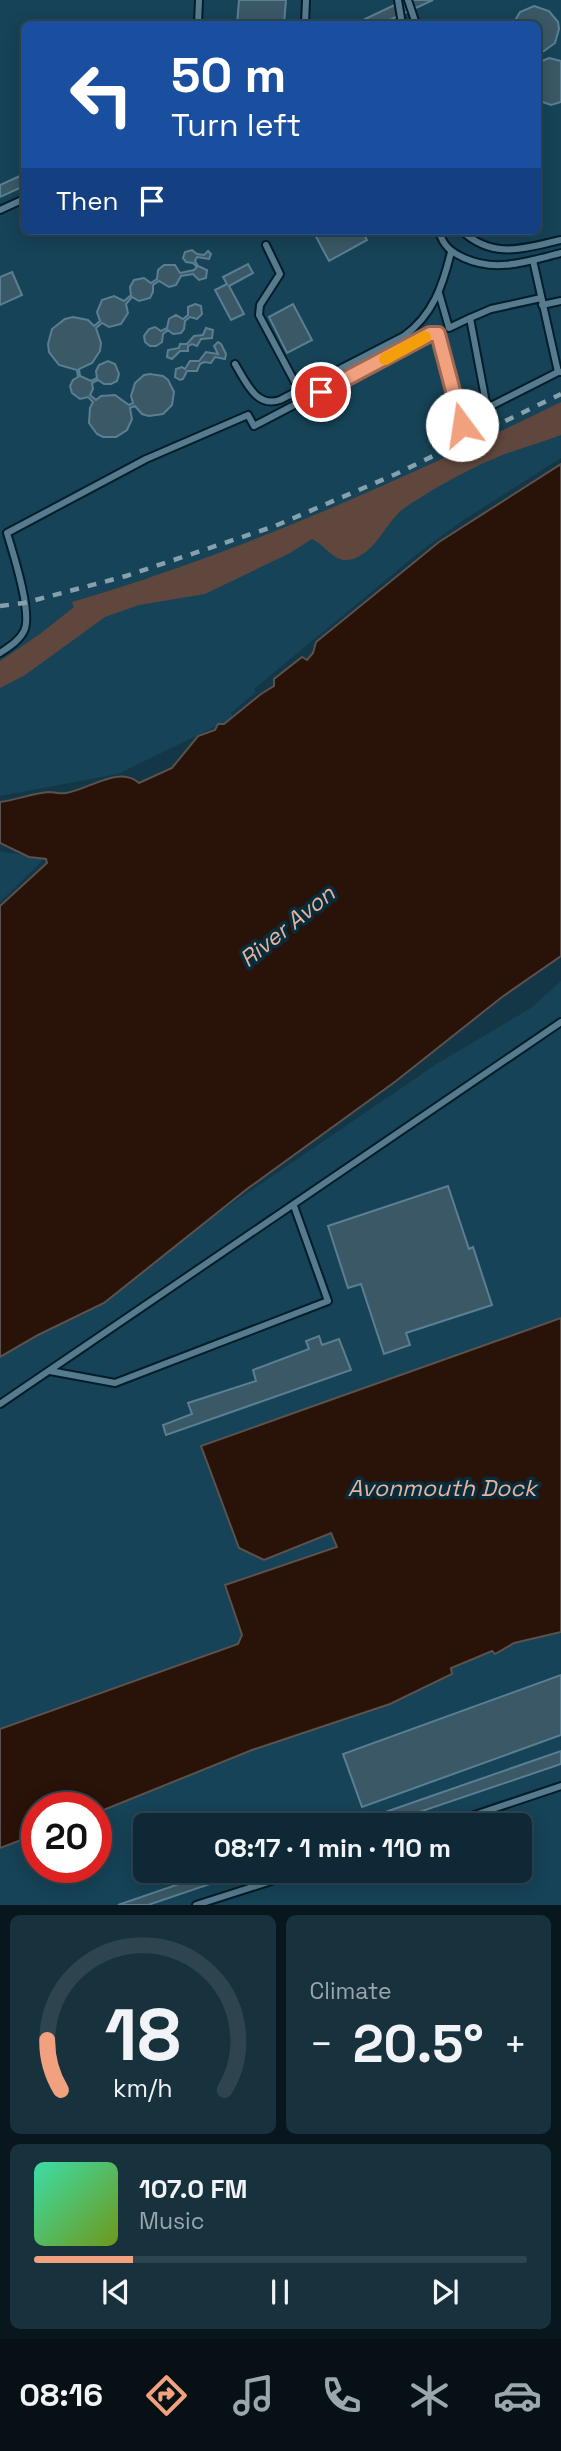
<!DOCTYPE html>
<html lang="en">
<head>
<meta charset="utf-8">
<style>
	body { margin:0; font-family:"Space Grotesk",sans-serif; background:#17313d; color:#f1f3f6; height:100vh; display:flex; flex-direction:column; font-size:26px; white-space:nowrap }
	* { box-sizing:border-box; margin:0 }
	p { font-size:23px; color:#9ba6ad }
	.icon { flex:none; width:38px; height:38px; fill:none; stroke:currentColor; stroke-width:2; stroke-linecap:round; stroke-linejoin:round }
	.map { position:relative; height:1905px; overflow:hidden }
	.side { display:flex; flex-direction:column; gap:10px; padding:10px; background:#08171d; flex:1 }
	.side>* { flex:none }
	.top-card { position:absolute; left:21px; top:21px; width:520px; height:214px; border-radius:10px; box-shadow:0 4px 18px #0003,0 0 0 2px #2e4550; background:#1a4fa0; color:#fff; overflow:hidden }
	.speed { position:absolute; left:21px; top:1792px; display:flex; gap:14px; font-size:35px; font-weight:700; text-align:center }
	.speed>* { display:grid; place-content:center; width:91px; height:91px; border-radius:50%; background:#0e2935; box-shadow:0 4px 18px #0003,0 0 0 2px #2e4550; line-height:1 }
	.speed .limit { border:10px solid #d22; background:#fff; color:#111 }
	.pin { position:absolute; display:grid; place-items:center; width:60px; height:60px; color:#fff; margin:-30px; border:4px solid #fff; border-radius:50%; box-shadow:0 2px 7px #0007 }
	.me { position:absolute; width:77px; margin:-38px; rotate:346deg; stroke-linejoin:round; filter:drop-shadow(0 0 5px #0008) }
	.turn { display:flex; align-items:center; gap:24px; height:147px; padding:0 35px; font-size:32px }
	.turn .icon { width:91px; height:91px; stroke-width:2.5 }
	.turn b { display:block; font-size:49px; line-height:60px }
	.then { display:flex; align-items:center; height:66px; padding:0 35px; background:#0003; gap:14px; font-size:26px }
	.big { font-size:52px; font-weight:700; line-height:1.1 }
	.side .card { flex:1; display:flex; flex-direction:column; justify-content:center; gap:10px; min-width:0; padding:0 24px; border-radius:10px; background:#17313d }
	.side .dial { align-items:center; gap:0 }
	.dial svg { height:182px; overflow:visible; fill:none; stroke:#2e4550; stroke-width:7; stroke-linecap:round; text-anchor:middle }
	.dial text { fill:#f1f3f6; stroke:none }
	.song { display:flex; align-items:center; gap:21px }
	.cover { width:84px; height:84px; border-radius:10px; background:linear-gradient(135deg,hsl(160 70% 55%),hsl(80 70% 35%)) }
	.played { height:7px; border-radius:4px; background:linear-gradient(90deg,#f2a17e 20%,#2e4550 20%) }
	.keys { display:flex; justify-content:space-around; direction:ltr }
	.heat { display:flex; justify-content:space-between; align-items:center; font-size:38px; direction:ltr }
	.side .tiles { flex:1; display:grid; gap:10px; grid-template-columns:1fr 1fr }
	.card:last-child { grid-column:span 2 }
	.trip { position:absolute; left:133px; top:1813px; width:399px; height:70px; border-radius:10px; background:#0e2935; box-shadow:0 4px 18px #0003,0 0 0 2px #2e4550; font-weight:700; line-height:70px; text-align:center }
	.dock { display:flex; height:112px; justify-content:space-around; align-items:center; background:#061015; color:#9ba6ad }
	.dock .icon { width:49px; height:49px }
	.dock .current { color:#f2a17e }
	.dock b { font-size:32px; color:#f1f3f6 }
	.map>svg:first-child { display:block }
	.built { fill:#164357; fill-rule:evenodd }
	.green { fill:#60473d }
	.water { fill:#291208; stroke:#5b514d; stroke-width:2 }
	.building { fill:#3b5866; stroke:#5b7f92; stroke-width:2 }
	.lines { fill:none; stroke-linecap:round; stroke-linejoin:round }
	.service-casing { stroke:#031d29; stroke-width:10 }
	.service { stroke:#577b8e; stroke-width:6 }
	.rail { stroke:#86a0ad; stroke-width:4.5; stroke-dasharray:9 9; stroke-linecap:butt }
	.route-casing { stroke:#9d6952; stroke-width:18 }
	.route { stroke:#f2a17e; stroke-width:12 }
	.slow { stroke:#f59e0b; stroke-width:12 }
	.labels { text-anchor:middle; dominant-baseline:central; stroke-width:7; stroke-linejoin:round; paint-order:stroke }
	.water-label { font-size:23px; font-style:italic; fill:#e9b39b; stroke:#072c3c }
</style>
</head>
<body>
<div class="map">
<svg width="561" height="1905" viewBox="0 0 561 1905">
	<rect width="100%" height="100%" fill="#133747"/>
	<!-- built -->
	<g class="built">
		<path d="M 0,0 L 561,0 L 561,458 L 465,519 L 422,550 L 254,689 L 256,692 L 231,713 L 233,718 L 118,774 L 0,796 ZM 24,24 L 537,24 L 537,231 L 24,231 Z"/>
		<path d="M 0,851 L 41,858 L 41,862 L 0,902 Z"/>
		<path d="M 561,981 L 561,1905 L 0,1905 L 0,1348 L 82,1306 L 438,1063 L 531,1008 ZM 37,1808 L 96,1808 L 96,1867 L 37,1867 ZM 145,1825 L 520,1825 L 520,1871 L 145,1871 Z"/>
	</g>
	<!-- green -->
	<path class="green" d="M 561,402 L 561,435 C 541,443 520,448 500,456 C 473,467 430,490 406,507 C 385,521 379,550 353,559 C 334,565 325,544 312,539 L 290,553 L 205,594 L 139,605 L 105,617 L 25,675 L 0,688 L 0,661 L 40,634 L 74,607 L 72,602 C 242,552 402,480 561,402 Z"/>
	<!-- water -->
	<g class="water">
		<path d="M 561,464 L 561,956 L 502,997 L 396,1081 L 247,1189 L 104,1303 L 38,1335 L 0,1357 L 0,906 L 47,863 L 46,859 L 29,857 L 0,843 L 0,802 C 16,800 34,793 49,792 C 55,792 60,794 66,793 C 88,790 119,765 139,783 L 172,768 L 198,736 L 215,730 L 218,724 L 224,724 L 261,694 L 274,686 L 274,679 L 302,657 L 307,660 L 313,653 L 316,642 L 439,542 Z"/>
		<path d="M 561,1318 L 561,1632 L 514,1643 L 495,1654 L 492,1651 L 451,1668 L 452,1674 L 390,1704 L 252,1750 L 96,1813 L 96,1808 L 37,1808 L 37,1834 L 0,1848 L 0,1729 L 238,1644 L 242,1635 L 225,1585 L 337,1547 L 331,1533 L 264,1560 L 239,1548 L 201,1446 Z"/>
	</g>
	<!-- building -->
	<g class="building">
		<path d="M 239,0 L 286,0 L 284,24 L 237,24 Z"/>
		<path d="M 405,0 L 433,0 L 381,24 L 365,24 L 363,20 Z"/>
		<path d="M 534,6 L 549,11 L 558,22 L 559,29 L 555,43 L 544,51 L 537,53 L 537,24 L 513,24 L 520,12 Z"/>
		<path d="M 549,58 L 561,61 L 561,102 L 551,105 L 537,100 L 537,63 Z"/>
		<path d="M 24,174 L 24,186 L 0,197 L 0,185 Z"/>
		<path d="M 313,231 L 362,231 L 367,240 L 329,261 Z"/>
		<path d="M 192,250 L 197,254 L 204,255 L 208,251 L 211,254 L 209,259 L 197,257 L 195,261 L 198,266 L 207,270 L 206,278 L 199,280 L 193,274 L 181,276 L 176,285 L 169,287 L 159,281 L 153,285 L 153,292 L 150,298 L 139,301 L 132,297 L 126,304 L 128,313 L 121,324 L 109,327 L 102,323 L 96,328 L 101,343 L 100,351 L 92,363 L 79,369 L 80,376 L 91,381 L 97,378 L 96,371 L 99,365 L 108,361 L 115,364 L 119,374 L 117,381 L 111,384 L 104,384 L 98,380 L 92,383 L 93,389 L 90,395 L 96,400 L 101,396 L 115,395 L 129,405 L 133,403 L 131,396 L 135,383 L 144,375 L 150,374 L 163,376 L 168,380 L 174,392 L 172,405 L 163,414 L 149,416 L 142,414 L 135,406 L 130,408 L 132,419 L 127,430 L 116,437 L 103,437 L 97,434 L 89,423 L 90,408 L 93,402 L 88,397 L 80,399 L 72,393 L 70,386 L 73,380 L 78,377 L 77,370 L 59,365 L 49,352 L 48,344 L 52,329 L 65,319 L 73,317 L 88,320 L 94,326 L 100,321 L 97,312 L 102,300 L 114,296 L 124,301 L 131,295 L 130,287 L 134,280 L 144,278 L 151,283 L 157,279 L 158,270 L 164,265 L 175,265 L 180,273 L 194,270 L 197,267 L 193,263 L 186,262 L 183,258 L 185,252 Z"/>
		<path d="M 248,264 L 253,273 L 229,286 L 244,314 L 231,320 L 215,290 L 227,284 L 223,277 Z"/>
		<path d="M 12,272 L 22,295 L 0,305 L 0,277 Z"/>
		<path d="M 195,304 L 201,306 L 202,314 L 197,319 L 190,317 L 185,321 L 184,329 L 181,333 L 173,334 L 168,330 L 163,334 L 162,342 L 156,346 L 150,346 L 145,342 L 144,336 L 149,329 L 155,327 L 161,331 L 167,328 L 169,319 L 176,315 L 183,319 L 188,315 L 188,307 Z"/>
		<path d="M 293,304 L 312,340 L 287,353 L 269,317 Z"/>
		<path d="M 206,328 L 213,330 L 212,338 L 201,339 L 197,346 L 192,344 L 188,346 L 188,351 L 180,351 L 172,359 L 167,357 L 168,350 L 179,348 L 180,344 L 187,344 L 194,336 L 203,335 Z"/>
		<path d="M 218,342 L 221,344 L 226,354 L 225,359 L 215,357 L 211,363 L 204,362 L 200,364 L 197,371 L 187,371 L 183,379 L 180,380 L 175,377 L 176,369 L 182,367 L 185,369 L 190,361 L 199,361 L 206,352 L 218,354 L 214,346 Z"/>
		<path d="M 448,1186 L 469,1249 L 473,1247 L 492,1305 L 406,1333 L 410,1345 L 384,1354 L 361,1284 L 348,1288 L 328,1226 Z"/>
		<path d="M 319,1336 L 322,1345 L 339,1339 L 351,1370 L 166,1435 L 163,1425 L 192,1414 L 188,1403 L 256,1381 L 253,1370 L 309,1349 L 306,1341 Z"/>
		<path d="M 561,1675 L 561,1735 L 362,1807 L 343,1754 Z"/>
		<path d="M 561,1751 L 561,1764 L 381,1825 L 348,1825 Z"/>
		<path d="M 217,1871 L 248,1871 L 148,1905 L 118,1905 Z"/>
	</g>
	<g class="lines">
		<defs>
			<g id="service">
				<path d="M 398,0 L 402,24"/>
				<path d="M 408,0 L 416,24"/>
				<path d="M 198,24 L 199,0"/>
				<path d="M 305,24 L 306,0"/>
				<path d="M 0,210 L 24,199"/>
				<path d="M 439,231 C 443,246 451,252 464,258 C 497,273 528,261 561,253"/>
				<path d="M 462,231 C 494,260 524,248 561,240"/>
				<path d="M 266,245 L 280,274 L 260,305 L 259,315 L 299,390"/>
				<path d="M 533,260 L 558,372"/>
				<path d="M 439,293 L 449,328 L 470,318"/>
				<path d="M 542,305 L 561,301"/>
				<path d="M 235,364 C 246,382 256,408 280,400 L 404,336 C 433,315 443,285 451,252"/>
				<path d="M 487,408 L 470,318 L 491,309 L 541,298"/>
				<path d="M 0,653 C 9,647 19,641 24,631 C 33,614 13,553 7,533 L 146,459 L 248,415 L 254,426 L 430,334 L 438,334 L 462,425 L 487,408 L 558,372 L 561,372"/>
				<path d="M 50,1371 L 115,1383 L 328,1301 L 294,1206"/>
				<path d="M 0,1404 L 561,1022"/>
				<path d="M 445,1825 L 561,1786"/>
				<path d="M 196,1905 L 303,1871"/>
			</g>
		</defs>
		<!-- service casing -->
		<use href="#service" class="service-casing"/>
		<!-- service -->
		<use href="#service" class="service"/>
		<!-- rail -->
		<path class="rail" d="M 0,606 L 24,603 L 126,576 L 275,526 L 396,474 L 561,394"/>
	</g>
	<g class="lines">
		<defs>
			<path id="route" d="M 321,392 L 430,334 L 438,334 L 462,425"/>
		</defs>
		<!-- route casing -->
		<use href="#route" class="route-casing"/>
		<!-- route -->
		<use href="#route" class="route"/>
		<!-- slow -->
		<path class="slow" d="M 385,359 L 425,337"/>
	</g>
	<g class="labels">
		<!-- water labels -->
		<g class="water-label">
			<text transform="translate(287 926) rotate(-39)">River Avon</text>
			<text x="442" y="1488">Avonmouth Dock</text>
		</g>
	</g>
</svg>
<div class="speed"><div class="limit">20</div></div>
<div class="pin" style="left:321px;top:392px;background:#d93025"><svg class="icon" aria-label="arrive" viewBox="0 0 24 24"><path d="M6 21V4h12l-3 4 3 4H6"/></svg></div>
<svg class="me" style="left:462px;top:425px" viewBox="-20 -20 40 40"><circle r="19" fill="#fff"/><path d="M0-13L10 11 0 6-10 11z" fill="#f2a17e"/></svg>
<div class="trip">08:17 · 1 min · 110 m</div>
<div class="top-card">
<div class="turn"><svg class="icon" aria-label="left" viewBox="0 0 24 24"><path d="M17 20v-9H6M10 6l-5 5 5 5"/></svg><div><b>50 m</b>Turn left</div></div>
<div class="then">Then<svg class="icon" aria-label="arrive" viewBox="0 0 24 24"><path d="M6 21V4h12l-3 4 3 4H6"/></svg></div>
</div>
</div>
<section class="side">
<div class="tiles">
<div class="card dial"><svg viewBox="0 0 100 80">
<path d="M14 69A42 42 0 1 1 86 69"/>
<path d="M14 69A42 42 0 0 1 8 47" stroke="#f2a17e"/>
<text x="50" y="56" font-size="32" font-weight="700">18</text>
<text x="50" y="72" font-size="11">km/h</text>
</svg></div>
<div class="card"><p>Climate</p>
<div class="heat"><a>−</a><b class="big">20.5°</b><a>+</a></div>
</div>
<div class="card">
<div class="song"><i class="cover"></i><div><b>107.0 FM</b><p>Music</p></div></div>
<div class="played"></div>
<div class="keys"><svg class="icon" aria-label="previous" viewBox="0 0 24 24"><path d="M18 5L8 12l10 7zM5 5v14"/></svg><svg class="icon" aria-label="pause" viewBox="0 0 24 24"><path d="M8 5v14M16 5v14"/></svg><svg class="icon" aria-label="next" viewBox="0 0 24 24"><path d="M6 5l10 7-10 7zM19 5v14"/></svg></div>
</div>
</div>
</section>
<nav class="dock">
<b>08:16</b>
<svg class="icon current" aria-label="directions" viewBox="0 0 24 24"><path d="M12 3l9 9-9 9-9-9zM9 14v-3h6M13 9l2 2-2 2"/></svg>
<svg class="icon" aria-label="music" viewBox="0 0 24 24"><path d="M9 18V5l10-2v13"/><circle cx="6" cy="18" r="3"/><circle cx="16" cy="16" r="3"/></svg>
<svg class="icon" aria-label="phone" viewBox="0 0 24 24"><path d="M5 4h4l2 5-3 2q2 4 5 5l2-3 5 2v4C11 20 4 13 5 4z"/></svg>
<svg class="icon" aria-label="climate" viewBox="0 0 24 24"><path d="M12 3v18M4 7l16 10M4 17L20 7"/></svg>
<svg class="icon" aria-label="car" viewBox="0 0 24 24"><path d="M5 17H2v-5l4-1 3-4h7l3 4 3 1v5h-3M9 17h6M6 11h13"/><circle cx="7" cy="17" r="2"/><circle cx="17" cy="17" r="2"/></svg>
</nav>
</body>
</html>
